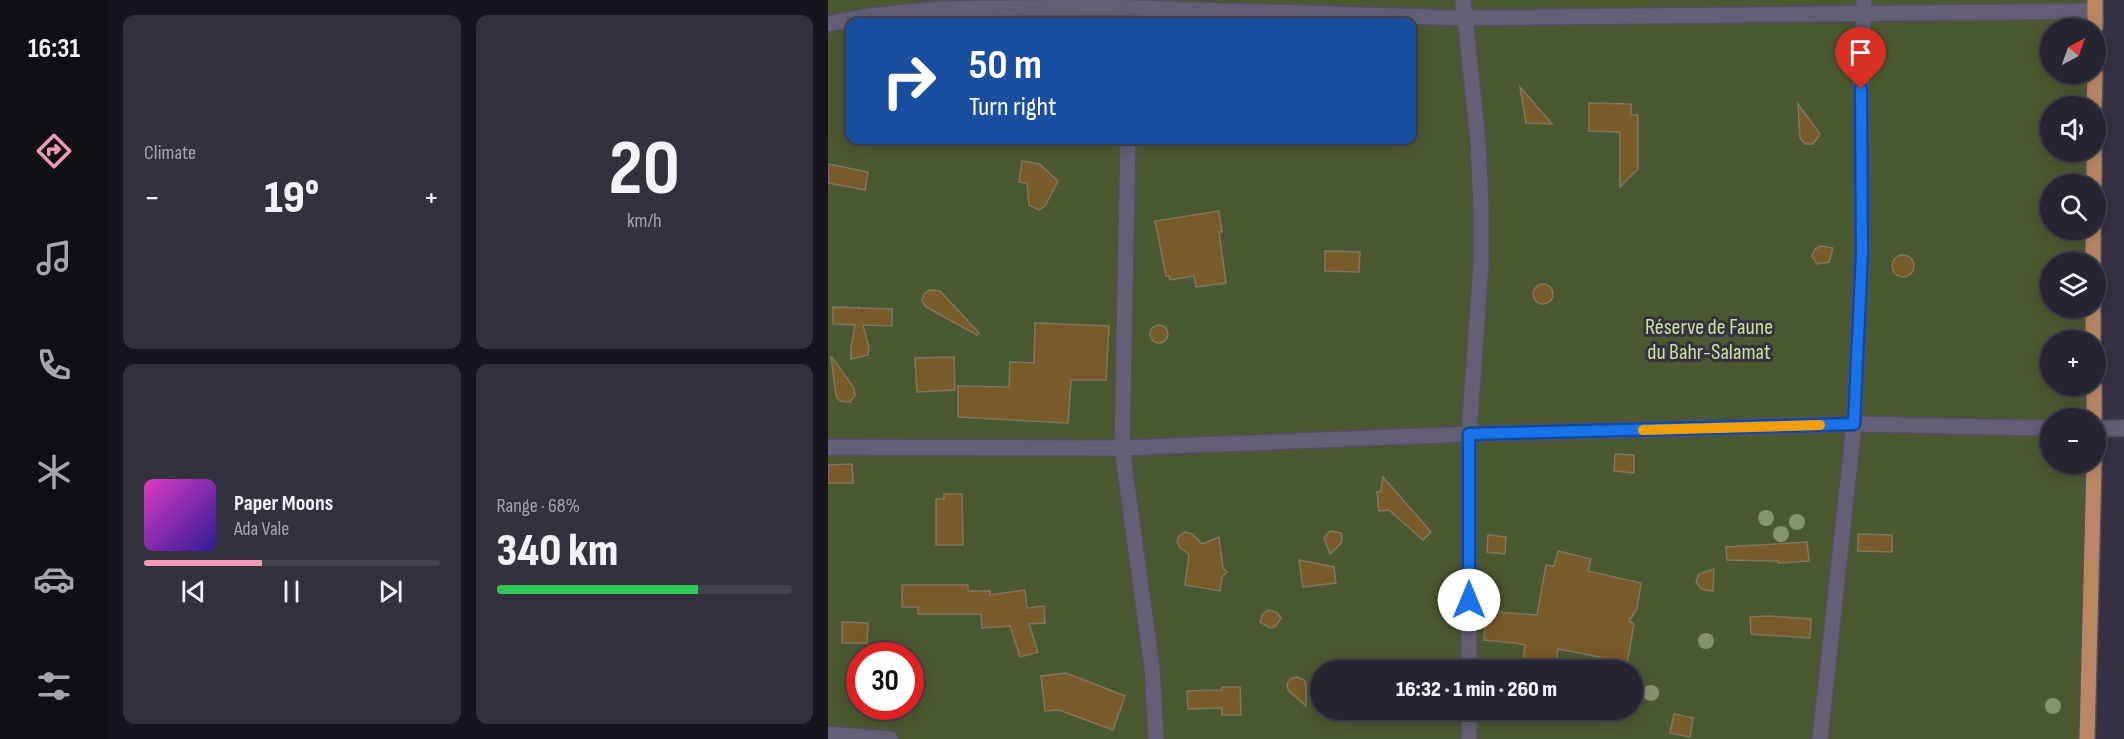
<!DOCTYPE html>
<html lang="en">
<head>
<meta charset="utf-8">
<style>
	body { margin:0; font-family:"Sofia Sans Condensed",sans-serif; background:#34313e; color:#f1f3f6; height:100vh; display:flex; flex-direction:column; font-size:22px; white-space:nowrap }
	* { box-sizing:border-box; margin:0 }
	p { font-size:20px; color:#a5a5ac }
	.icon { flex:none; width:33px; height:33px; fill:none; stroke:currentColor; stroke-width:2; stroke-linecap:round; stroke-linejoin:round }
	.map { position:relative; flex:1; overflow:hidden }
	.details { display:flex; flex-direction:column; gap:15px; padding:15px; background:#16141c; width:720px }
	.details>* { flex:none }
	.banner { position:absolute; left:18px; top:18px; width:570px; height:126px; border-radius:12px; box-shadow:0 3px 15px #0003,0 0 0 2px #44424d; background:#1a4fa0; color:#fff; overflow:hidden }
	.needle { width:39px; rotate:41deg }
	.controls { position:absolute; left:1212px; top:18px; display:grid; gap:12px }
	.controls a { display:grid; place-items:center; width:66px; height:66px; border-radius:50%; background:#282532; box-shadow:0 3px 15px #0003,0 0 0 2px #44424d; font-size:30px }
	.speed { position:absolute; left:18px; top:642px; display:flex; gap:12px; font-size:30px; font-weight:700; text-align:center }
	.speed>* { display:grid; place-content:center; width:78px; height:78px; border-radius:50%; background:#282532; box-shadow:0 3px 15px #0003,0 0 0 2px #44424d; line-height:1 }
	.speed .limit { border:9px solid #d22; background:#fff; color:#111 }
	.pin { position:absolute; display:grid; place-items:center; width:51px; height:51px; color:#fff; margin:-62px -26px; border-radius:50% 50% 50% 0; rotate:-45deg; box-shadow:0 0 6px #0007 }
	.pin .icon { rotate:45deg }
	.me { position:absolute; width:66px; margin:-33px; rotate:0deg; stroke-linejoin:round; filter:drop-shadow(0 0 4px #0008) }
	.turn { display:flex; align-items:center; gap:21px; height:126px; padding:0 24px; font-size:27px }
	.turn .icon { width:78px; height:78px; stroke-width:2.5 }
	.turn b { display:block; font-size:42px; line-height:51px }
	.big { font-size:45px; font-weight:800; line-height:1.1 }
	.details .tile { flex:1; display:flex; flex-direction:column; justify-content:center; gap:9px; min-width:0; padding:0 21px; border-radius:12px; background:#34313e }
	.details .dial { align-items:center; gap:0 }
	.dial b { font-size:78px; line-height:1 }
	.song { display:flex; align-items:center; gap:18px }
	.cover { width:72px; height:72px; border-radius:9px; background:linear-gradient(135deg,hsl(310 70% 55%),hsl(250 70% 35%)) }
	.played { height:6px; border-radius:3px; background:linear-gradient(90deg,#f19ab3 40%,#44424d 40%) }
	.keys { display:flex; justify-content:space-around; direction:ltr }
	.heat { display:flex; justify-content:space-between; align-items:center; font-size:33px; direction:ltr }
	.charge { height:9px; border-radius:4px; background:linear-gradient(90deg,#34c759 68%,#44424d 0) }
	.details .tiles { flex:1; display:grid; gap:15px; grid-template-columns:repeat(2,1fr) }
	.trip { position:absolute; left:482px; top:660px; width:333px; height:60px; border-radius:30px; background:#282532; box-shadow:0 3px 15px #0003,0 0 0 2px #44424d; font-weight:800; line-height:60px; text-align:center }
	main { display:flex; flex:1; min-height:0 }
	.tab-bar { display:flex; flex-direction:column; width:108px; justify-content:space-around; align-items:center; background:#100f14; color:#a5a5ac }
	.tab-bar .icon { width:42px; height:42px }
	.tab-bar .selected { color:#f19ab3 }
	.tab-bar b { font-size:27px; color:#f1f3f6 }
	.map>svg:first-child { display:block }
	.green { fill:#4b5931; fill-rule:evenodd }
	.building { fill:#795a29; stroke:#837562; stroke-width:1.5 }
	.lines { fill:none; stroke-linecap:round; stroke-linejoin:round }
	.street-casing { stroke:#534f5e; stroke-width:18 }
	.primary-casing { stroke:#534f5e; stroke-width:18 }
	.street { stroke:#645f74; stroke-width:15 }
	.primary { stroke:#b98863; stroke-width:15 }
	.tree { fill:#869370 }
	.route-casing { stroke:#114b97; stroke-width:15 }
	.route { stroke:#1a73e8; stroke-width:10 }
	.slow { stroke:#f59e0b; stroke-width:10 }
	.labels { text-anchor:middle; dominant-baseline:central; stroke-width:6; stroke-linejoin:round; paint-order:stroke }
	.park-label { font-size:22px; fill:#c8e495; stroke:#363143 }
</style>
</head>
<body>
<main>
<nav class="tab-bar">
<b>16:31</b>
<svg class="icon selected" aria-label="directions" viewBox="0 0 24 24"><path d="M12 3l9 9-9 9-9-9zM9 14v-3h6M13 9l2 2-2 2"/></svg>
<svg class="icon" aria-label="music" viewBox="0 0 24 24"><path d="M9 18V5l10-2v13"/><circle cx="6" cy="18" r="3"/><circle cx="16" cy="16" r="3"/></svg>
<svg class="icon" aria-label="phone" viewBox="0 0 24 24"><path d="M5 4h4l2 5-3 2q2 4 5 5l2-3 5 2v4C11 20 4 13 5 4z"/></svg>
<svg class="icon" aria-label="climate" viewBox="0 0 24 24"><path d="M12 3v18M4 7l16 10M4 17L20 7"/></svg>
<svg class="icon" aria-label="car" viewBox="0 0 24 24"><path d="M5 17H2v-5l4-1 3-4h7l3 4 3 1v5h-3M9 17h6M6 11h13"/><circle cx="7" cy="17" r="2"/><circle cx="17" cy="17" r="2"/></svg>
<svg class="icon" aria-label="filters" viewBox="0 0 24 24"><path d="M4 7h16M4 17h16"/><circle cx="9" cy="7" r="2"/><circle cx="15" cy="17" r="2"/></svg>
</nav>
<section class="details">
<div class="tiles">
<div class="tile"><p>Climate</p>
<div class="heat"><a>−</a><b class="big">19°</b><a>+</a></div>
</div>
<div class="tile dial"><b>20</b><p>km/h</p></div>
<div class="tile">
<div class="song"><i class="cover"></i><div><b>Paper Moons</b><p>Ada Vale</p></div></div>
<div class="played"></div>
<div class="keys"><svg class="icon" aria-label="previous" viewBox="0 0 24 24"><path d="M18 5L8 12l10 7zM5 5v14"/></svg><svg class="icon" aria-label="pause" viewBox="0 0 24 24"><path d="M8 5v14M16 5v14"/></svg><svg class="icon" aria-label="next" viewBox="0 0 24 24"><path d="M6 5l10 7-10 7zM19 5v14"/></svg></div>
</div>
<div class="tile"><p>Range · 68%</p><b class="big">340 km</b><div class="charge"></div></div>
</div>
</section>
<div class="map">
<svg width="1296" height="739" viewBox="0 0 1296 739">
	<rect width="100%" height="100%" fill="#363143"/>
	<!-- green -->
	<path class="green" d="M 0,0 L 1267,0 L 1267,28 L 1222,28 L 1222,74 L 1267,74 L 1266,106 L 1222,106 L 1222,152 L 1266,152 L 1266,184 L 1222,184 L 1222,230 L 1265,230 L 1265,262 L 1222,262 L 1222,308 L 1265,308 L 1265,340 L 1222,340 L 1222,386 L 1266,386 L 1266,418 L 1222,418 L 1222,464 L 1266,464 L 1258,739 L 0,739 ZM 22,22 L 584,22 L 584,140 L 22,140 ZM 32,656 L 82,656 L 82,706 L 32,706 ZM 492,670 L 804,670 L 804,710 L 492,710 Z"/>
	<!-- building -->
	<g class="building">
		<path d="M 692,87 L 724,124 L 698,123 Z"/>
		<path d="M 761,103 L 803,104 L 803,115 L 810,115 L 810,169 L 792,187 L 792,132 L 761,131 Z"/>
		<path d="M 970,104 L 992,134 L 985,144 L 977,144 L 972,138 Z"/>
		<path d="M 194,161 L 211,164 L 230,181 L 217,206 L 211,210 L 201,205 L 199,183 L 191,182 Z"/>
		<path d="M 0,164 L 40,172 L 37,190 L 0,183 Z"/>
		<path d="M 391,211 L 394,232 L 391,232 L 398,283 L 368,287 L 366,276 L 342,280 L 341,276 L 338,276 L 327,221 Z"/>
		<path d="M 993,246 L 1005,248 L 1001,262 L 989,264 L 984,256 L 987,249 Z"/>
		<path d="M 497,251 L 532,252 L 531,272 L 497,271 Z"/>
		<circle cx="1075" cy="266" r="11"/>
		<circle cx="715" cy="294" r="10"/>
		<path d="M 102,290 L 112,291 L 151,333 L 149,335 L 98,307 L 94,301 L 96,294 Z"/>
		<path d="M 31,306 L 31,308 L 64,309 L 64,326 L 35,325 L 41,348 L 40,355 L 23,359 L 23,348 L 27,325 L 5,324 L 5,307 L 31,308 Z"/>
		<path d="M 207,323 L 281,326 L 278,380 L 243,380 L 240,423 L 130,417 L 130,386 L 181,387 L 182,362 L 206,363 Z"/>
		<circle cx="331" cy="334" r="9"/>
		<path d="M 3,356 L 26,388 L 27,395 L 22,402 L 12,401 L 8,396 Z"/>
		<path d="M 126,357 L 127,390 L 89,392 L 87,358 Z"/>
		<path d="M 787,454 L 806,455 L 806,473 L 786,471 Z"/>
		<path d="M 24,464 L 25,483 L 0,483 L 0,465 Z"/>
		<path d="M 555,477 L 603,532 L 595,540 L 561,510 L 551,511 L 549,492 L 553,491 Z"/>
		<path d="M 116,494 L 134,494 L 135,545 L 108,545 L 108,499 L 116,499 Z"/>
		<path d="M 502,531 L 513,533 L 514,539 L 513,543 L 502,554 L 496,538 Z"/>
		<path d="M 357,532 L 364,534 L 374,544 L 391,537 L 395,568 L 399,572 L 394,577 L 392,591 L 357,585 L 361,554 L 352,548 L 349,542 L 351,536 Z"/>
		<path d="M 1030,534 L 1064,535 L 1064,552 L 1030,551 Z"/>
		<path d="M 660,535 L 678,537 L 677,554 L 659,552 Z"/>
		<path d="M 979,542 L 981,561 L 950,563 L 950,561 L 899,560 L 898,547 Z"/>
		<path d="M 730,551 L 763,559 L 760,571 L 813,583 L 809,609 L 801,621 L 806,624 L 798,670 L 770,670 L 772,657 L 730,649 L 727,670 L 694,670 L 697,645 L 688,643 L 656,640 L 658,611 L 709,615 L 718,565 L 726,566 Z"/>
		<path d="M 471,560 L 506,567 L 508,583 L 475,587 Z"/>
		<path d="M 886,569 L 885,591 L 873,589 L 868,582 L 871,574 Z"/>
		<path d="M 74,585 L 140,585 L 140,591 L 162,591 L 162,595 L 197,590 L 199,608 L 216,606 L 217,623 L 201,624 L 210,652 L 192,657 L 182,626 L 154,628 L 153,614 L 90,614 L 90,607 L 74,607 Z"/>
		<path d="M 440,610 L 448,612 L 453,618 L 448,626 L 442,628 L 432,622 L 435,614 Z"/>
		<path d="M 940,616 L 983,619 L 982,638 L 923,634 L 922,617 Z"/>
		<path d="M 14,622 L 40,623 L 39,643 L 14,643 Z"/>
		<path d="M 238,673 L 297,696 L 285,730 L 231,710 L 217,711 L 213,676 Z"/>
		<path d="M 469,677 L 476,680 L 478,685 L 478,706 L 460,690 L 459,684 L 464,678 Z"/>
		<path d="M 394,687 L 412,687 L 413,715 L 394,715 L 394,708 L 360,709 L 359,691 L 394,690 Z"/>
		<path d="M 846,714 L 865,718 L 862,737 L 842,733 Z"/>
	</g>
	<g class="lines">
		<defs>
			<g id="street">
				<path d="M 635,0 L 650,140 L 653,209 L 653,264 L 641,434 L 641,670"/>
				<path d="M 0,24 L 40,16 L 108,9 L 274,7 L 636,18 L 1267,11"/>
				<path d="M 300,140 L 294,448 L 324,668 L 328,739"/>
				<path d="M 1268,429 L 1296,428"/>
				<path d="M 0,447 L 294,448 L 641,434 L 1026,424 L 1222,428"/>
				<path d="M 0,734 L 62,739"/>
				<path d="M 641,739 L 641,710"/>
				<path d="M 992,739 L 1026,424 L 1034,253 L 1033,66 L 1036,0"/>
			</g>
			<g id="primary">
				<path d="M 1267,28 L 1267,0"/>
				<path d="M 1266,106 L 1267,74"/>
				<path d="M 1266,184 L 1266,152"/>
				<path d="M 1265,262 L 1265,230"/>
				<path d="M 1265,308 L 1265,340"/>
				<path d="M 1266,386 L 1266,418"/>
				<path d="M 1259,739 L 1266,464"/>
			</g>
		</defs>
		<!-- street casing -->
		<use href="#street" class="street-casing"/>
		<!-- primary casing -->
		<use href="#primary" class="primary-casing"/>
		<!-- street -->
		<use href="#street" class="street"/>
		<!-- primary -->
		<use href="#primary" class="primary"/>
	</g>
	<!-- trees -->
	<g class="tree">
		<circle cx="938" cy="518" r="8"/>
		<circle cx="969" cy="522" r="8"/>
		<circle cx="953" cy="534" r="8"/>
		<circle cx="878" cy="641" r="8"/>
		<circle cx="823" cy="693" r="8"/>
		<circle cx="1225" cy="706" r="8"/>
	</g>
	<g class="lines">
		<defs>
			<path id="route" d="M 641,600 L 641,434 L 1026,424 L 1034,253 L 1033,89"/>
		</defs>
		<!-- route casing -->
		<use href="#route" class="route-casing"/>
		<!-- route -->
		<use href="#route" class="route"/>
		<!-- slow -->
		<path class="slow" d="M 815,430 L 992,425"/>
	</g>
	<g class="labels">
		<!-- park labels -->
		<g class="park-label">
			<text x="881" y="327">Réserve de Faune<tspan x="881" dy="25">du Bahr-Salamat</tspan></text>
		</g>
	</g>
</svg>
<div class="controls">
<a><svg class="needle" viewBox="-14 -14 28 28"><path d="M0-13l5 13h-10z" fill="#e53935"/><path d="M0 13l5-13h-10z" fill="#a5a5ac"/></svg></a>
<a><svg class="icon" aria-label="sound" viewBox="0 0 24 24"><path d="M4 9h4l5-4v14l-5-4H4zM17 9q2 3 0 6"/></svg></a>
<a><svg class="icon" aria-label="search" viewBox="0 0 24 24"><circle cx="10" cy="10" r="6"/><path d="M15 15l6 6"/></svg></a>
<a><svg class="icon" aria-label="layers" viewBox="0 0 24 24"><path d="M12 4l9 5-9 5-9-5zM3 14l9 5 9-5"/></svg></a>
<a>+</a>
<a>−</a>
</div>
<div class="speed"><div class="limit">30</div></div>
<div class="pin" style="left:1033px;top:89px;background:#d93025"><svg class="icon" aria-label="arrive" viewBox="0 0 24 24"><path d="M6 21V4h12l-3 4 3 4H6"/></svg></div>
<svg class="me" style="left:641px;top:600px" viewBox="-20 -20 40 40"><circle r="19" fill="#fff"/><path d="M0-13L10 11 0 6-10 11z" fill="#1a73e8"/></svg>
<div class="trip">16:32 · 1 min · 260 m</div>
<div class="banner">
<div class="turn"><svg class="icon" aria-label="right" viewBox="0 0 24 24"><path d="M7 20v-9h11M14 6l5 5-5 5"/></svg><div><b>50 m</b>Turn right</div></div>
</div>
</div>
</main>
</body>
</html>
